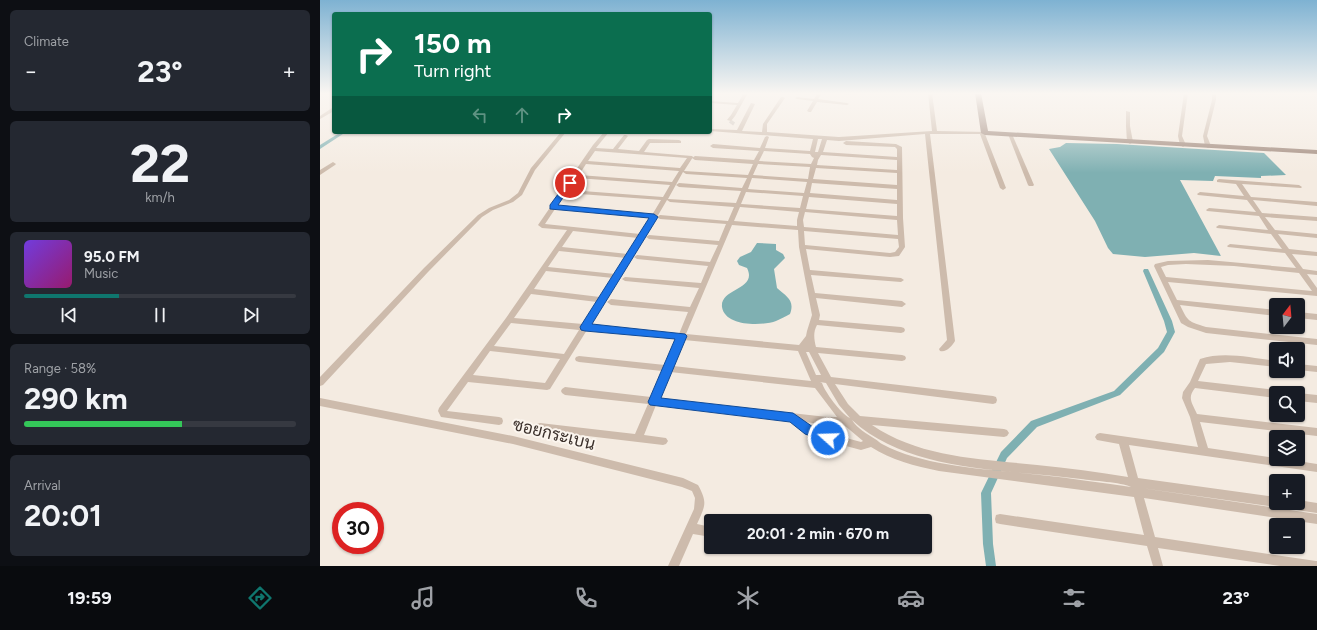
<!DOCTYPE html>
<html lang="en">
<head>
<meta charset="utf-8">
<style>
	body { margin:0; font-family:Figtree,Sarabun,sans-serif; background:#242831; color:#f1f3f6; height:100vh; display:flex; flex-direction:column; font-size:15px; white-space:nowrap }
	* { box-sizing:border-box; margin:0 }
	p { font-size:13px; color:#9ea1a6 }
	.icon { flex:none; width:22px; height:22px; fill:none; stroke:currentColor; stroke-width:2; stroke-linecap:round; stroke-linejoin:round }
	.map { position:relative; flex:1; overflow:hidden }
	.sheet { display:flex; flex-direction:column; gap:10px; padding:10px; background:#0d0f14; width:320px }
	.sheet>* { flex:none }
	.hud { position:absolute; left:12px; top:12px; width:380px; height:122px; border-radius:4px; box-shadow:0 1px 3px #0004; background:#0b6e4f; color:#fff; overflow:hidden }
	.needle { width:26px; rotate:16deg }
	.tools { position:absolute; left:949px; top:298px; display:grid; gap:8px }
	.tools a { display:grid; place-items:center; width:36px; height:36px; border-radius:4px; background:#171b24; box-shadow:0 1px 3px #0004; font-size:20px }
	.speed { position:absolute; left:12px; top:502px; display:flex; gap:8px; font-size:20px; font-weight:700; text-align:center }
	.speed>* { display:grid; place-content:center; width:52px; height:52px; border-radius:50%; background:#171b24; box-shadow:0 1px 3px #0004; line-height:1 }
	.speed .limit { border:6px solid #d22; background:#fff; color:#111 }
	.pin { position:absolute; display:grid; place-items:center; width:34px; height:34px; color:#fff; margin:-17px; border:2px solid #fff; border-radius:50%; box-shadow:0 1px 4px #0007 }
	.me { position:absolute; width:44px; margin:-22px; rotate:290deg; stroke-linejoin:round; filter:drop-shadow(0 0 3px #0008) }
	.turn { display:flex; align-items:center; gap:14px; height:84px; padding:0 16px; font-size:18px }
	.turn .icon { width:52px; height:52px; stroke-width:2.5 }
	.turn b { display:block; font-size:28px; line-height:34px }
	.lanes { display:flex; align-items:center; height:38px; padding:0 16px; background:#0003; justify-content:center; gap:20px; direction:ltr }
	.lanes .off { opacity:.35 }
	.big { font-size:30px; font-weight:700; line-height:1.1 }
	.sheet .card { flex:1; display:flex; flex-direction:column; justify-content:center; gap:6px; min-width:0; padding:0 14px; border-radius:6px; background:#242831 }
	.sheet .dial { align-items:center; gap:0 }
	.dial b { font-size:52px; line-height:1 }
	.song { display:flex; align-items:center; gap:12px }
	.cover { width:48px; height:48px; border-radius:6px; background:linear-gradient(135deg,hsl(260 70% 55%),hsl(320 70% 35%)) }
	.played { height:4px; border-radius:2px; background:linear-gradient(90deg,#0f766e 35%,#363941 35%) }
	.keys { display:flex; justify-content:space-around; direction:ltr }
	.heat { display:flex; justify-content:space-between; align-items:center; font-size:22px; direction:ltr }
	.charge { height:6px; border-radius:3px; background:linear-gradient(90deg,#34c759 58%,#363941 0) }
	.trip { position:absolute; left:384px; top:514px; width:228px; height:40px; border-radius:4px; background:#171b24; box-shadow:0 1px 3px #0004; font-weight:700; line-height:40px; text-align:center }
	.dock { display:flex; height:64px; justify-content:space-around; align-items:center; background:#090b0e; color:#9ea1a6 }
	.dock .icon { width:28px; height:28px }
	.dock .active { color:#0f766e }
	.dock b { font-size:18px; color:#f1f3f6 }
	main { display:flex; flex:1; min-height:0 }
	.map>svg:first-child { display:block }
	.water { fill:#7fb0b2 }
	.lines { fill:none; stroke-linecap:round; stroke-linejoin:round }
	.canal { fill:#7fb0b2; fill-rule:evenodd }
	.street-tunnel { stroke:#cfc6bd; stroke-width:5; stroke-dasharray:5 2.5; stroke-linecap:butt }
	.street { fill:#cdbbac; fill-rule:evenodd }
	.secondary { fill:#a18a7d; fill-rule:evenodd }
	.route { fill:#1a73e8; stroke:#114b97 }
	.labels { text-anchor:middle; dominant-baseline:central; stroke-width:4; stroke-linejoin:round; paint-order:stroke }
	.near-street-label { font-size:17px; fill:#3b302b; stroke:#fbf5ee }
</style>
</head>
<body>
<main>
<section class="sheet">
<div class="card"><p>Climate</p>
<div class="heat"><a>−</a><b class="big">23°</b><a>+</a></div>
</div>
<div class="card dial"><b>22</b><p>km/h</p></div>
<div class="card">
<div class="song"><i class="cover"></i><div><b>95.0 FM</b><p>Music</p></div></div>
<div class="played"></div>
<div class="keys"><svg class="icon" aria-label="previous" viewBox="0 0 24 24"><path d="M18 5L8 12l10 7zM5 5v14"/></svg><svg class="icon" aria-label="pause" viewBox="0 0 24 24"><path d="M8 5v14M16 5v14"/></svg><svg class="icon" aria-label="next" viewBox="0 0 24 24"><path d="M6 5l10 7-10 7zM19 5v14"/></svg></div>
</div>
<div class="card"><p>Range · 58%</p><b class="big">290 km</b><div class="charge"></div></div>
<div class="card"><p>Arrival</p><b class="big">20:01</b></div>
</section>
<div class="map">
<svg width="997" height="566" viewBox="0 0 997 566">
	<rect width="100%" height="100%" fill="#f4ebe1"/>
	<!-- water -->
	<g class="water">
		<path d="M 746,143 L 797,144 L 944,153 L 966,175 L 941,176 L 941,178 L 895,176 L 893,181 L 860,180 L 901,256 L 874,253 L 825,257 L 793,254 L 788,248 L 775,221 L 729,149 L 740,147 Z"/>
		<path d="M 437,243 L 456,244 L 456,250 L 463,254 L 465,258 L 454,269 L 457,288 C 467,297 475,300 470,314 C 466,316 461,319 456,321 C 443,326 405,327 402,307 C 400,288 438,290 427,268 L 419,265 L 417,261 L 420,257 L 431,252 Z"/>
	</g>
	<g class="lines">
		<!-- canal -->
		<g class="canal">
			<path d="M 21,132 L 26,132 L 0,149 L 0,145 Z"/>
			<path d="M 824,269 L 828,269 L 829,271 L 852,321 L 855,332 L 844,352 L 800,395 L 717,427 L 687,458 L 671,493 L 673,544 L 676,566 L 666,566 L 663,544 L 661,493 L 681,452 L 711,421 L 794,391 L 838,348 L 847,332 L 844,321 L 823,271 Z"/>
		</g>
		<!-- street-tunnel -->
		<path class="street-tunnel" d="M 411,124 L 413,121"/>
		<!-- street -->
		<g class="street">
			<path d="M 424,93 L 428,93 L 415,116 L 411,121 L 407,120 L 411,115 L 417,105 L 390,103 L 390,101 L 418,103 Z"/>
			<path d="M 498,93 L 502,93 L 498,99 L 527,103 L 529,104 L 527,105 L 497,102 L 491,112 L 489,112 L 487,111 L 493,101 L 477,99 L 475,98 L 477,97 L 494,99 Z"/>
			<path d="M 523,93 L 531,93 L 531,94 L 529,95 Z"/>
			<path d="M 608,93 L 612,93 L 617,131 L 667,132 L 667,133 L 665,134 L 686,188 L 683,190 L 680,188 L 660,134 L 610,134 L 635,341 C 632,346 626,353 620,351 L 619,349 L 627,340 L 605,134 L 519,141 L 507,140 L 503,152 L 577,157 L 577,149 L 575,147 L 526,145 L 523,143 L 526,141 L 576,144 L 582,147 L 583,218 L 585,247 L 579,256 L 570,257 L 486,249 L 490,270 L 581,278 L 584,280 L 581,282 L 491,275 L 495,293 L 582,301 L 586,304 L 582,307 L 496,298 L 500,315 L 499,320 L 581,327 L 584,328 L 585,330 L 584,332 L 581,333 L 497,325 C 493,332 494,339 496,347 L 582,355 L 585,356 L 586,358 L 585,360 L 582,361 L 498,353 L 511,377 L 673,396 L 676,397 L 677,400 L 676,403 L 673,404 L 515,384 L 528,404 L 540,416 L 684,429 L 687,430 L 689,433 L 687,436 L 684,437 L 552,425 C 600,458 662,459 717,465 C 748,468 778,472 808,477 L 799,444 L 777,440 L 775,437 L 777,434 L 780,433 L 878,447 L 870,417 L 862,398 L 863,392 L 870,382 L 880,359 C 904,351 932,358 956,361 L 956,367 L 910,362 L 886,364 L 878,381 L 956,390 L 960,393 L 956,393 L 956,398 L 875,388 C 867,398 872,403 877,414 L 997,428 L 997,436 L 880,422 L 888,448 L 956,458 L 956,459 L 965,459 L 997,464 L 997,472 L 809,445 L 818,478 L 956,497 L 956,503 L 978,503 L 978,500 L 997,503 L 997,513 L 962,508 L 958,506 L 956,507 L 821,488 L 997,514 L 997,524 L 824,498 L 835,537 L 996,561 L 997,561 L 997,566 L 960,566 L 838,548 L 843,566 L 833,566 L 827,546 L 680,524 L 676,523 L 675,519 L 676,515 L 680,514 L 824,535 L 814,497 L 619,471 C 595,466 571,460 551,447 L 541,450 L 496,438 L 486,434 L 470,421 L 336,405 L 324,435 L 346,438 L 348,441 L 346,444 L 343,445 L 217,430 L 216,427 L 217,424 L 220,423 L 315,434 L 328,404 L 245,395 L 242,393 L 241,391 L 242,389 L 245,387 L 331,397 L 342,371 L 259,362 L 256,361 L 255,359 L 256,357 L 259,356 L 345,365 L 356,339 L 267,330 L 230,389 L 227,390 L 148,382 L 127,411 L 179,417 L 182,418 L 183,421 L 182,424 L 179,425 L 121,417 L 118,411 L 119,408 L 186,318 L 247,230 L 222,228 L 218,225 L 273,145 L 284,132 L 289,132 L 276,148 L 293,149 L 304,135 L 306,135 L 308,136 L 298,149 L 319,151 L 327,140 L 329,139 L 359,140 L 361,141 L 361,143 L 330,143 L 324,152 L 372,156 L 373,157 L 364,171 L 428,175 L 433,164 L 375,160 L 372,158 L 375,156 L 434,160 L 439,151 L 393,148 L 390,146 L 393,144 L 440,148 L 445,137 L 447,136 L 449,137 L 445,148 L 490,151 L 493,139 L 390,131 L 390,129 L 417,130 L 431,103 L 435,104 L 422,131 L 442,132 L 443,124 L 461,97 L 463,97 L 465,98 L 447,124 L 447,132 L 519,137 L 612,131 ZM 498,139 L 502,139 L 498,152 L 495,152 ZM 275,151 L 367,158 L 360,168 L 268,161 ZM 444,151 L 490,154 L 492,157 L 494,158 L 491,164 L 439,161 ZM 501,155 L 577,160 L 577,170 L 497,165 L 498,160 ZM 266,164 L 359,171 L 352,182 L 259,175 ZM 438,164 L 490,167 L 488,179 L 433,175 ZM 496,168 L 577,173 L 577,185 L 493,179 ZM 363,172 L 366,174 L 427,178 L 422,188 L 359,183 L 356,185 L 359,187 L 421,191 L 416,203 L 348,199 ZM 257,178 L 350,185 L 343,197 L 249,190 ZM 432,178 L 487,182 L 484,193 L 428,189 ZM 492,183 L 577,189 L 577,200 L 490,193 ZM 426,192 L 483,196 L 480,208 L 421,204 ZM 246,193 L 341,200 L 332,215 L 237,206 ZM 489,197 L 577,204 L 577,216 L 486,209 ZM 347,200 L 350,202 L 414,207 L 408,221 L 340,215 L 337,217 ZM 420,207 L 479,212 L 477,220 L 477,226 L 414,221 ZM 235,209 L 330,218 L 320,234 L 225,224 ZM 485,212 L 577,220 L 578,235 L 484,227 L 483,220 ZM 337,217 L 340,219 L 406,224 L 399,241 L 329,235 L 326,237 L 329,239 L 398,245 L 390,262 L 317,255 L 314,257 L 317,259 L 388,266 L 381,283 L 305,277 L 302,279 L 305,281 L 379,288 L 370,307 L 291,299 L 287,302 L 291,305 L 368,312 L 359,334 L 270,325 ZM 412,225 L 478,230 L 479,247 L 492,315 L 487,331 L 486,336 L 479,345 L 366,334 ZM 253,231 L 318,238 L 308,254 L 242,247 ZM 484,231 L 578,239 L 579,247 L 575,252 L 570,253 L 485,245 ZM 239,251 L 306,258 L 295,274 L 228,267 ZM 226,271 L 293,278 L 280,297 L 214,289 ZM 211,294 L 277,302 L 263,324 L 194,318 ZM 191,323 L 259,330 L 244,354 L 174,346 ZM 364,340 L 478,351 L 491,381 L 353,366 ZM 170,351 L 240,359 L 225,383 L 153,375 ZM 486,352 L 489,352 L 501,375 L 496,375 ZM 350,372 L 495,388 L 517,417 L 507,417 L 339,398 ZM 500,382 L 506,383 L 519,405 L 530,418 C 520,413 505,392 502,383 ZM 532,420 C 590,473 687,469 761,479 C 773,481 801,482 811,487 C 781,483 751,478 720,475 C 671,469 607,468 562,444 C 560,443 557,440 555,439 C 547,434 537,428 532,420 ZM 485,422 L 507,425 L 524,425 L 543,441 L 541,442 L 497,430 L 492,428 Z"/>
			<path d="M 864,93 L 868,93 L 862,136 L 866,145 L 863,147 L 860,145 L 858,136 Z"/>
			<path d="M 892,93 L 896,93 L 896,100 L 887,136 L 891,146 L 888,148 L 885,146 L 883,136 L 892,100 Z"/>
			<path d="M 12,108 L 14,108 L 14,111 L 0,119 L 0,116 Z"/>
			<path d="M 806,111 L 810,112 L 810,126 L 813,142 L 810,144 L 807,142 L 806,126 Z"/>
			<path d="M 241,132 L 246,132 L 215,170 L 202,195 L 193,202 L 173,210 L 162,217 L 108,272 L 3,385 L 0,386 L 0,377 L 104,268 L 158,215 L 169,208 L 189,200 L 198,193 L 211,168 Z"/>
			<path d="M 688,133 L 692,134 L 714,185 L 713,186 L 709,186 L 708,185 L 688,134 Z"/>
			<path d="M 13,162 L 16,164 L 15,165 L 0,175 L 0,170 Z"/>
			<path d="M 899,179 L 979,185 L 982,187 L 981,188 L 922,184 L 931,197 L 997,202 L 997,206 L 933,200 L 942,213 L 997,217 L 997,221 L 945,217 L 955,230 L 997,234 L 997,238 L 958,234 L 969,249 L 997,252 L 997,256 L 972,254 L 983,269 L 997,271 L 997,275 L 987,274 L 997,288 L 997,296 L 848,282 L 857,300 L 956,310 L 956,316 L 860,305 C 868,322 868,321 886,327 L 997,339 L 997,345 L 886,333 L 868,327 L 861,323 L 834,266 L 835,264 L 848,261 L 888,260 L 976,268 L 965,253 L 908,247 L 907,246 L 910,244 L 962,249 L 951,234 L 897,228 L 896,227 L 899,225 L 948,230 L 939,216 L 887,211 L 886,210 L 889,208 L 936,212 L 927,200 L 878,195 L 877,194 L 880,192 L 924,196 L 916,184 L 897,182 L 897,180 ZM 866,264 L 914,266 L 979,273 L 992,291 L 846,277 L 841,267 L 848,265 Z"/>
			<path d="M 978,312 L 997,314 L 997,320 L 978,318 Z"/>
			<path d="M 978,364 L 997,366 L 997,372 L 978,370 Z"/>
			<path d="M 978,393 L 997,395 L 997,403 L 978,401 Z"/>
			<path d="M 0,398 L 193,436 L 363,478 L 378,485 C 388,503 385,506 377,524 L 391,527 L 391,537 L 373,534 L 359,566 L 348,566 L 374,509 L 375,498 L 372,491 L 362,487 L 193,444 L 0,406 Z"/>
		</g>
		<!-- secondary -->
		<path class="secondary" d="M 655,93 L 661,93 L 668,131 L 997,150 L 997,154 L 665,135 L 661,133 Z"/>
	</g>
	<!-- sky -->
	<linearGradient id="sky" x2="0" y2="1"><stop stop-color="#7eb2d2"/><stop offset="0.54" stop-color="#faf6f2"/><stop offset="1" stop-color="#faf6f2" stop-opacity="0"/></linearGradient>
	<rect width="997" height="173" fill="url(#sky)"/>
	<!-- route -->
	<path class="route" d="M 250,181 L 253,183 L 238,205 L 334,214 L 338,217 L 272,324 L 365,334 L 367,336 L 341,398 L 473,413 L 493,427 L 512,434 L 514,438 L 512,441 L 508,443 L 485,434 L 470,422 L 330,405 L 328,402 L 355,339 L 265,331 L 261,330 L 260,327 L 329,218 L 230,209 L 230,205 L 247,182 Z"/>
	<g class="labels">
		<!-- near-street labels -->
		<g class="near-street-label">
			<text transform="translate(234 434) rotate(14)">ซอยกระเบน</text>
		</g>
	</g>
</svg>
<div class="tools">
<a><svg class="needle" viewBox="-14 -14 28 28"><path d="M0-13l5 13h-10z" fill="#e53935"/><path d="M0 13l5-13h-10z" fill="#9ea1a6"/></svg></a>
<a><svg class="icon" aria-label="sound" viewBox="0 0 24 24"><path d="M4 9h4l5-4v14l-5-4H4zM17 9q2 3 0 6"/></svg></a>
<a><svg class="icon" aria-label="search" viewBox="0 0 24 24"><circle cx="10" cy="10" r="6"/><path d="M15 15l6 6"/></svg></a>
<a><svg class="icon" aria-label="layers" viewBox="0 0 24 24"><path d="M12 4l9 5-9 5-9-5zM3 14l9 5 9-5"/></svg></a>
<a>+</a>
<a>−</a>
</div>
<div class="speed"><div class="limit">30</div></div>
<div class="pin" style="left:250px;top:183px;background:#d93025"><svg class="icon" aria-label="arrive" viewBox="0 0 24 24"><path d="M6 21V4h12l-3 4 3 4H6"/></svg></div>
<svg class="me" style="left:508px;top:438px" viewBox="-20 -20 40 40"><circle r="17" fill="#1a73e8" stroke="#fff" stroke-width="3"/><path d="M0-11L8 9 0 5-8 9z" fill="#fff"/></svg>
<div class="trip">20:01 · 2 min · 670 m</div>
<div class="hud">
<div class="turn"><svg class="icon" aria-label="right" viewBox="0 0 24 24"><path d="M7 20v-9h11M14 6l5 5-5 5"/></svg><div><b>150 m</b>Turn right</div></div>
<div class="lanes"><svg class="icon off" aria-label="left" viewBox="0 0 24 24"><path d="M17 20v-9H6M10 6l-5 5 5 5"/></svg><svg class="icon off" aria-label="ahead" viewBox="0 0 24 24"><path d="M12 20V5M6 11l6-6 6 6"/></svg><svg class="icon" aria-label="right" viewBox="0 0 24 24"><path d="M7 20v-9h11M14 6l5 5-5 5"/></svg></div>
</div>
</div>
</main>
<nav class="dock">
<b>19:59</b>
<svg class="icon active" aria-label="directions" viewBox="0 0 24 24"><path d="M12 3l9 9-9 9-9-9zM9 14v-3h6M13 9l2 2-2 2"/></svg>
<svg class="icon" aria-label="music" viewBox="0 0 24 24"><path d="M9 18V5l10-2v13"/><circle cx="6" cy="18" r="3"/><circle cx="16" cy="16" r="3"/></svg>
<svg class="icon" aria-label="phone" viewBox="0 0 24 24"><path d="M5 4h4l2 5-3 2q2 4 5 5l2-3 5 2v4C11 20 4 13 5 4z"/></svg>
<svg class="icon" aria-label="climate" viewBox="0 0 24 24"><path d="M12 3v18M4 7l16 10M4 17L20 7"/></svg>
<svg class="icon" aria-label="car" viewBox="0 0 24 24"><path d="M5 17H2v-5l4-1 3-4h7l3 4 3 1v5h-3M9 17h6M6 11h13"/><circle cx="7" cy="17" r="2"/><circle cx="17" cy="17" r="2"/></svg>
<svg class="icon" aria-label="filters" viewBox="0 0 24 24"><path d="M4 7h16M4 17h16"/><circle cx="9" cy="7" r="2"/><circle cx="15" cy="17" r="2"/></svg>
<b>23°</b>
</nav>
</body>
</html>
